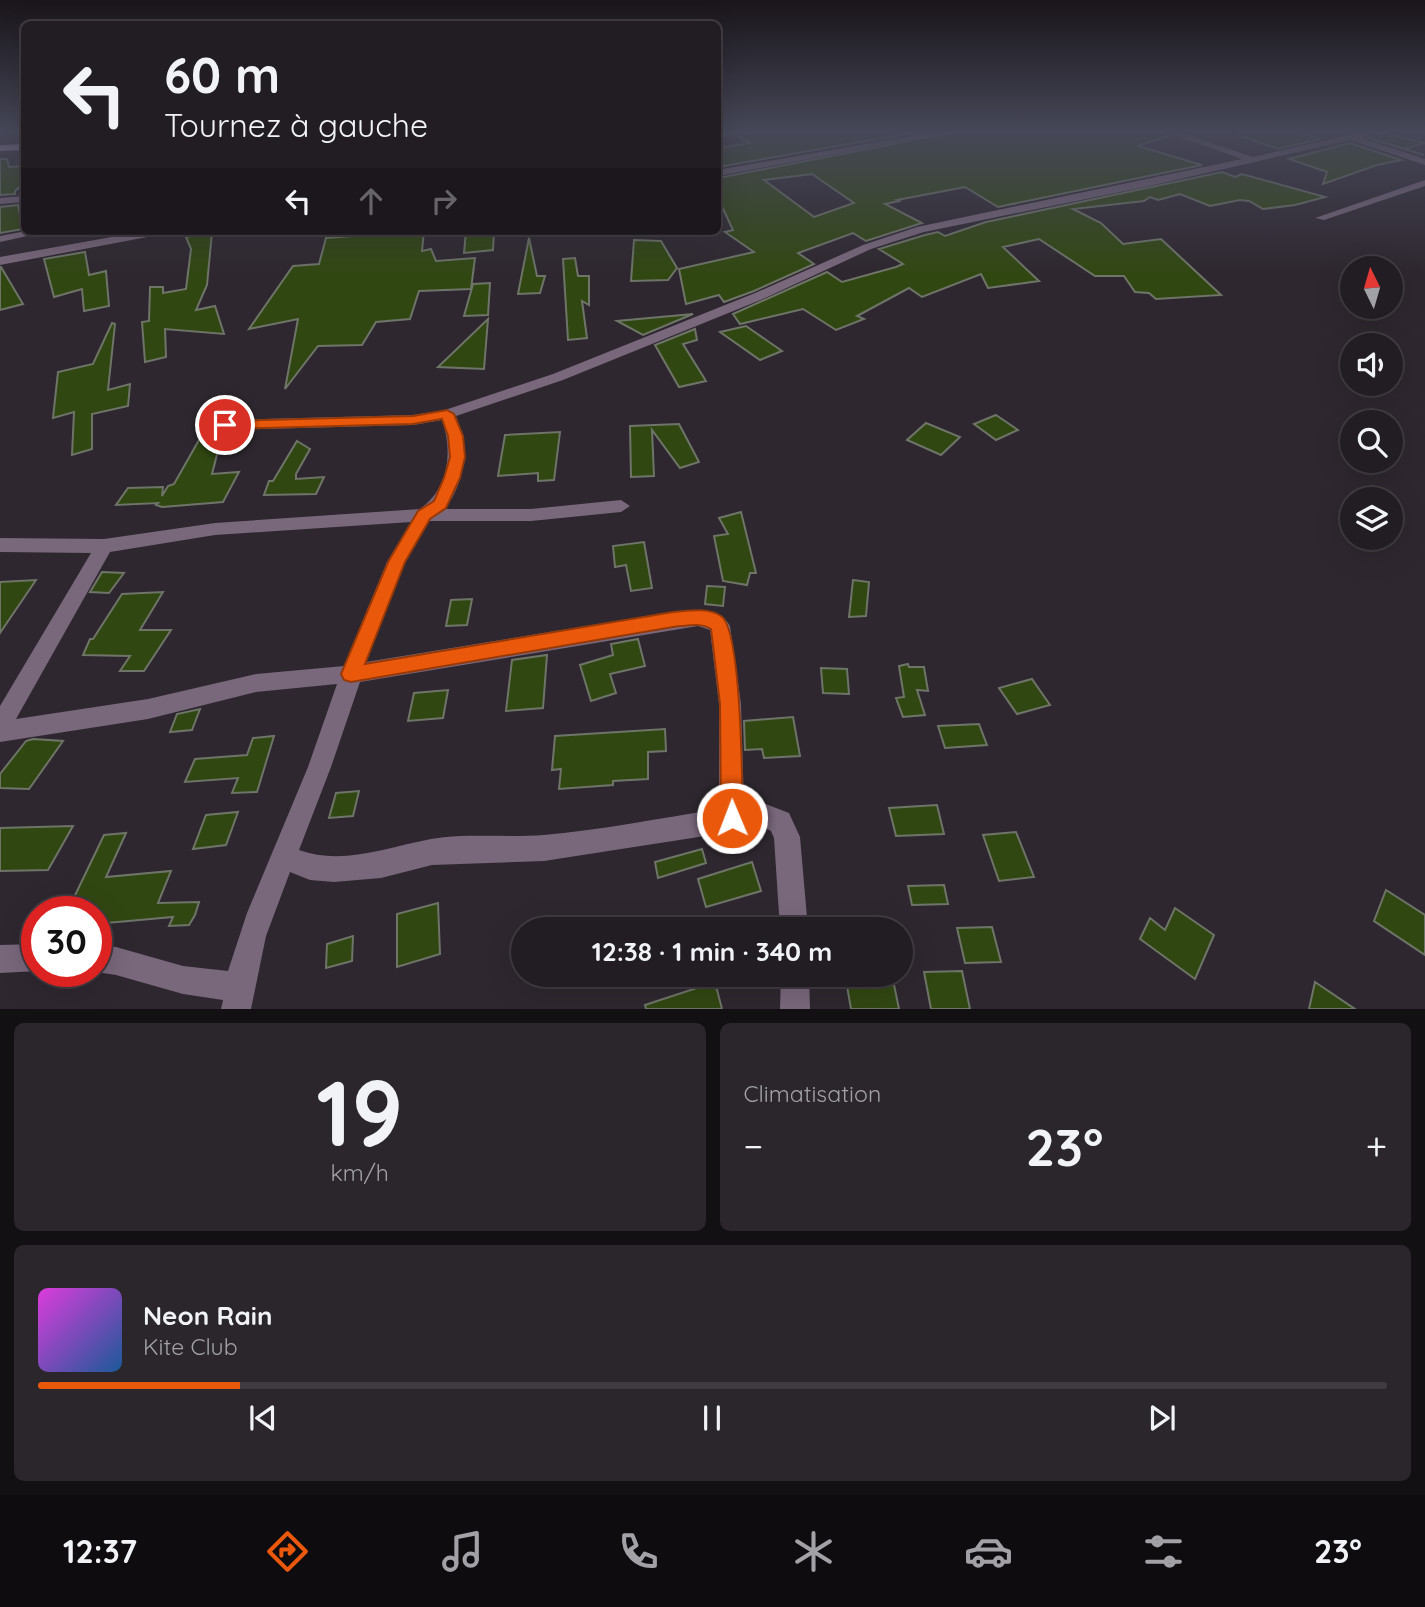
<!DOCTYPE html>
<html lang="fr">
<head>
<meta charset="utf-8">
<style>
	body { margin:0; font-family:Quicksand,sans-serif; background:#2a262b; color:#f1f3f6; height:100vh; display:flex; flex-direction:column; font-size:26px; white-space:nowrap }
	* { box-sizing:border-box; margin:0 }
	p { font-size:23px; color:#a2a2a6 }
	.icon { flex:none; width:38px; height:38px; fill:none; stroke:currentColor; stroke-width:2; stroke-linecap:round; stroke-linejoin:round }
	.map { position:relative; height:1009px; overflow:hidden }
	.details { display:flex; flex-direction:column; gap:14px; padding:14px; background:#131013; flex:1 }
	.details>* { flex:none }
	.banner { position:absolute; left:21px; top:21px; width:700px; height:214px; border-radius:10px; box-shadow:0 7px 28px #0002,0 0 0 2px #3f3b41; background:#221d23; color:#f1f3f6; overflow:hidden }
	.needle { width:46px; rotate:355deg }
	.controls { position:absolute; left:1340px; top:256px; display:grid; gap:14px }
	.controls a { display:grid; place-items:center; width:63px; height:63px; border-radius:50%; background:#221d23; box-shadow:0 7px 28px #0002,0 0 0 2px #3f3b41; font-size:35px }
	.speed { position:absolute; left:21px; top:896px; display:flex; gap:14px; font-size:35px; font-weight:700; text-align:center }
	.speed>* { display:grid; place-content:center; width:91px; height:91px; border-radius:50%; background:#221d23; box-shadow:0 7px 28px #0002,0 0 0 2px #3f3b41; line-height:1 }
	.speed .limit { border:10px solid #d22; background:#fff; color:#111 }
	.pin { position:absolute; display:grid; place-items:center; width:60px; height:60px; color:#fff; margin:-30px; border:4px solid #fff; border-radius:50%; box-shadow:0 2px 7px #0007 }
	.me { position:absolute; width:77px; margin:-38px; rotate:359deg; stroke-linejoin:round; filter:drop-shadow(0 0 5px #0008) }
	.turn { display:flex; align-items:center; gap:24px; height:147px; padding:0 28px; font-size:32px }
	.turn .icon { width:91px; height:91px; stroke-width:2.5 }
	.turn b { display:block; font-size:49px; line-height:60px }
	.lanes { display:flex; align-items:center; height:66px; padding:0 28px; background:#0003; justify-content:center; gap:35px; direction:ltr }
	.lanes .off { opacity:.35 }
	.big { font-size:52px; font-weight:800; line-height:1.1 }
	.details .widget { flex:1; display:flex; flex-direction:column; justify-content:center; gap:10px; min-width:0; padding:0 24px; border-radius:10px; background:#2a262b }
	.details .dial { align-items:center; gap:0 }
	.dial b { font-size:91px; line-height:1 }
	.song { display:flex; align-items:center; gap:21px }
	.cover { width:84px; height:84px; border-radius:10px; background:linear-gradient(135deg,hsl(300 70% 55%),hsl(210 70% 35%)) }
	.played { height:7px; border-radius:4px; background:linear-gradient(90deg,#ea580c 15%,#3f3b41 15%) }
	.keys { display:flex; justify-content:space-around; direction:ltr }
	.heat { display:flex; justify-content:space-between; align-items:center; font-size:38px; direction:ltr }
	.details .tiles { flex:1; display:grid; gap:14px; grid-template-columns:1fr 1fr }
	.widget:last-child { grid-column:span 2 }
	.trip { position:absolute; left:511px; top:917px; width:402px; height:70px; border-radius:35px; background:#221d23; box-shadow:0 7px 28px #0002,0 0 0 2px #3f3b41; font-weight:800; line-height:70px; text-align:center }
	.dock { display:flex; height:112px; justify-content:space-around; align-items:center; background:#0e0c0e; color:#a2a2a6 }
	.dock .icon { width:49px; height:49px }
	.dock .on { color:#ea580c }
	.dock b { font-size:32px; color:#f1f3f6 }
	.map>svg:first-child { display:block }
	.building { fill:#314712; stroke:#6e7468; stroke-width:2; fill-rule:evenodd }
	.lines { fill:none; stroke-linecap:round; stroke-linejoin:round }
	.minor { fill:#79677b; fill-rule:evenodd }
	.highway { fill:#eabded; fill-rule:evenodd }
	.route { fill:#ea580c; stroke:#983908; stroke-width:2 }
</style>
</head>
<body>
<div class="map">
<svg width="1425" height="1009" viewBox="0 0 1425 1009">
	<rect width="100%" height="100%" fill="#2e272f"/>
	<!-- building -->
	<g class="building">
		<path d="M 751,132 L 917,132 L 718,167 L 718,148 L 750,143 L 738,137 Z"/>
		<path d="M 955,132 L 1164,132 L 1168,136 L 1138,146 L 1202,165 L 998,207 L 965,187 L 897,200 L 899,201 L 885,204 L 922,223 L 866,241 L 853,233 L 798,253 L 814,264 L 754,291 L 724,302 L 719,295 L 686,304 L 679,269 L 754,252 L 725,232 L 733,230 L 718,198 L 718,178 ZM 812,174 L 854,203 L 814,217 L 764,180 Z"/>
		<path d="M 1239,132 L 1296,132 L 1321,139 L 1278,149 L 1238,135 Z"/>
		<path d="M 1380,132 L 1425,143 L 1404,149 L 1424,155 L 1369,138 Z"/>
		<path d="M 1350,143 L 1401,160 L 1377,165 L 1323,184 L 1327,172 L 1289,159 Z"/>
		<path d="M 0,159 L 7,159 L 9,167 L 24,166 L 24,183 L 15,191 L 15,194 L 0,195 Z"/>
		<path d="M 1222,172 L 1235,177 L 1242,174 L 1325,197 L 1295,205 L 1263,209 L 1249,201 L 1240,200 L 1210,206 L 1180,194 L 1158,200 L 1150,197 L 1144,201 L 1073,209 L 1101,223 L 1123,244 L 1161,239 L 1221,295 L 1156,299 L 1149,293 L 1135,292 L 1124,276 L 1095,276 L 1039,239 L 1003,247 L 1039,281 L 988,288 L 981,274 L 922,297 L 909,288 L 857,316 L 864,319 L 836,330 L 803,309 L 740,324 L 733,314 L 827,272 L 842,282 L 896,267 L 903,264 L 879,249 L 925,235 L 938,232 L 945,236 L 986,222 Z"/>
		<path d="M 18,205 L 23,229 L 0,233 L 0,207 Z"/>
		<path d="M 381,231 L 424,231 L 422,251 L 431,249 L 436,261 L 475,258 L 471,289 L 419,291 L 410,319 L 376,322 L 362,345 L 318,346 L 285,389 L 298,319 L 249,329 L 293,266 L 319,264 L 326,238 L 380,234 Z"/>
		<path d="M 466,231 L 494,231 L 493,250 L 464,253 Z"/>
		<path d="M 212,232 L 207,285 L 196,310 L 215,306 L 224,334 L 165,329 L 166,357 L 145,362 L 142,322 L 149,321 L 150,287 L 163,287 L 163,293 L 186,289 L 191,249 L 186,237 Z"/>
		<path d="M 529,238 L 537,276 L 545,276 L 540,293 L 518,294 Z"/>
		<path d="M 634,240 L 661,241 L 677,268 L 668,280 L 631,281 Z"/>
		<path d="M 85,252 L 89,275 L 106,271 L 109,306 L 84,311 L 82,289 L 54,297 L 44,259 Z"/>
		<path d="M 575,258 L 578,276 L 589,276 L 589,305 L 582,301 L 587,338 L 568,340 L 563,259 Z"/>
		<path d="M 0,267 L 1,267 L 23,304 L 0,310 Z"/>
		<path d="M 490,283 L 488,315 L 464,316 L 473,284 Z"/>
		<path d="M 693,314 L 643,335 L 617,321 Z"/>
		<path d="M 488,319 L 484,369 L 438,367 Z"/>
		<path d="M 112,323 L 115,324 L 108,390 L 130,384 L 128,406 L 92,414 L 92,449 L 72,455 L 74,412 L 53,418 L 58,372 L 93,364 Z"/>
		<path d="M 746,326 L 782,351 L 760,360 L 720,332 Z"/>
		<path d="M 695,329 L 697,340 L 683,344 L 706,381 L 679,387 L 655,345 Z"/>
		<path d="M 996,415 L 1018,430 L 996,440 L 974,424 Z"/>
		<path d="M 926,423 L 960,437 L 941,455 L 907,440 Z"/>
		<path d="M 679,424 L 699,462 L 680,468 L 652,430 L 654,476 L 631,477 L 630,426 Z"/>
		<path d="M 560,432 L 554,480 L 538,481 L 538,473 L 498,476 L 505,435 Z"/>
		<path d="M 221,439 L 212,474 L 239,472 L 223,502 L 162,507 L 156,505 L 158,503 L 116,505 L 128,488 L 163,487 L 162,496 L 168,486 L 174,484 L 199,440 Z"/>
		<path d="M 297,441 L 310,449 L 296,474 L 296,479 L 324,477 L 316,494 L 264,495 L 269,481 L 273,481 Z"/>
		<path d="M 741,512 L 756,573 L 750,573 L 747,585 L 723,581 L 714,536 L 728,534 L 719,518 Z"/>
		<path d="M 644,542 L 652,588 L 631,591 L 626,565 L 615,567 L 613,546 Z"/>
		<path d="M 102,572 L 124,573 L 109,593 L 90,592 Z"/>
		<path d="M 36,580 L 0,633 L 0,582 Z"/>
		<path d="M 853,580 L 869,582 L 866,616 L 849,617 Z"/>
		<path d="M 707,586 L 725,587 L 723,606 L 705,604 Z"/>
		<path d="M 163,592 L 140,630 L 171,630 L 144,671 L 120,671 L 130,656 L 83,655 L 90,639 L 93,639 L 122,594 Z"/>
		<path d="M 472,599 L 467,625 L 446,626 L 451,600 Z"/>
		<path d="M 638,639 L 645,666 L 610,674 L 616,693 L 591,701 L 580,665 L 613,655 L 611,644 Z"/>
		<path d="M 547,655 L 543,708 L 506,711 L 512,660 Z"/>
		<path d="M 908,664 L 909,667 L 924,667 L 928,691 L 917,690 L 925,715 L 903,717 L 896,698 L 904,697 L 899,666 Z"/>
		<path d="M 821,668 L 847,669 L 849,694 L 823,693 Z"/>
		<path d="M 1032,679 L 1050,705 L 1017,714 L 999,688 Z"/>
		<path d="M 448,690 L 443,718 L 408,721 L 414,693 Z"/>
		<path d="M 200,709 L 192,730 L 170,732 L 177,714 Z"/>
		<path d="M 793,717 L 800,756 L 764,758 L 762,749 L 745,750 L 744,721 Z"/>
		<path d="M 979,724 L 987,745 L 945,748 L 938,726 Z"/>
		<path d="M 665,729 L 666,751 L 648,752 L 648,779 L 613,781 L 613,785 L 559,789 L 561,769 L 552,770 L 555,736 Z"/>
		<path d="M 274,736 L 257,792 L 232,793 L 238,778 L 185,782 L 195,759 L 247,755 L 253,738 Z"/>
		<path d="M 33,739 L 63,741 L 29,789 L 0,788 L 0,774 L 26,741 Z"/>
		<path d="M 359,791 L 353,816 L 329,818 L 336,793 Z"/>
		<path d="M 937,805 L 944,834 L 896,836 L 889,808 Z"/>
		<path d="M 238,812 L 226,845 L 193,849 L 206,815 Z"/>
		<path d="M 73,826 L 48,870 L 0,871 L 0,828 Z"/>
		<path d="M 1016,832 L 1034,877 L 999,881 L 983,835 Z"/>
		<path d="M 126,833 L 106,877 L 171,871 L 158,903 L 199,902 L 195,915 L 189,925 L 169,926 L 173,917 L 96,924 L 96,912 L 67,912 L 104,835 Z"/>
		<path d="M 702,849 L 706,863 L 658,878 L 655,862 Z"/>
		<path d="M 752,862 L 761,891 L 706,907 L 698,879 Z"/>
		<path d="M 944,885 L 948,904 L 912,905 L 908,886 Z"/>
		<path d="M 1386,890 L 1425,915 L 1425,955 L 1374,921 Z"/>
		<path d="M 438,903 L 440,954 L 397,967 L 397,914 Z"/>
		<path d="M 1175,908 L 1214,935 L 1195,979 L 1140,939 L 1150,918 L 1165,930 Z"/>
		<path d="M 992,927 L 1001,962 L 965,963 L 957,928 Z"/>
		<path d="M 353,936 L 352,961 L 326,968 L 327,944 Z"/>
		<path d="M 962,971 L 970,1009 L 931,1009 L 924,972 Z"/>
		<path d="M 857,975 L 892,975 L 899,1009 L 851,1009 L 847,986 L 860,985 Z"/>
		<path d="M 715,982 L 722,1009 L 646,1009 L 645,1005 Z"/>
		<path d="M 1315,982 L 1355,1009 L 1309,1009 Z"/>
	</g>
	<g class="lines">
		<!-- minor -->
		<g class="minor">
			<path d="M 730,132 L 748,132 L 718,139 L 718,135 Z"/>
			<path d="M 933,132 L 952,132 L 718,176 L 718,170 Z"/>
			<path d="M 1166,132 L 1179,132 L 1253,157 L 1362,132 L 1378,132 L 1361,138 L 1425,159 L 1425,165 L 1350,140 L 1145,187 L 924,232 L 871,249 L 763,299 L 563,380 L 456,416 C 468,448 466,480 445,509 L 531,509 L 621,500 L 630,506 L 621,512 L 531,521 L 429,521 L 405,562 L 366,662 L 679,611 C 696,609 721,608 730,626 L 741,704 L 744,806 L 763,803 L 789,813 L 800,837 L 808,929 L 780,929 L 774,838 L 771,831 L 763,827 L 544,861 L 432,865 L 381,878 L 334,882 L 310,880 L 290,872 L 266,936 L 251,1009 L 221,1009 L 223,1000 L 183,994 L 116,975 L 89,971 L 96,971 L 96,946 L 116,947 L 183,966 L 228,971 L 247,913 L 308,767 L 337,684 L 256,692 L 148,719 L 0,742 L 0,706 L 91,553 L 0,552 L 0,538 L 104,539 L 215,523 L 420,509 C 449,489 453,451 442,420 L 413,425 L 225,430 L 217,425 L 225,420 L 413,415 L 445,410 L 553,374 L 755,293 L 863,245 L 917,227 L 1242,159 ZM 411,522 L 387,562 L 344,666 L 256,674 L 148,699 L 16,719 L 110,552 L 215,535 ZM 698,626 L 710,630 L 719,704 L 719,809 C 661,818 602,830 544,835 C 507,838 468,833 431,839 C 388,847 342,866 299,850 L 331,767 L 360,682 Z"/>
			<path d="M 1425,180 L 1425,186 L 1324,220 L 1315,218 Z"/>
			<path d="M 24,196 L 24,202 L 0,204 L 0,198 Z"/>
			<path d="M 26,231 L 50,231 L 0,242 L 0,236 Z"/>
			<path d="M 145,231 L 168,231 L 163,234 L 0,265 L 0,257 Z"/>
			<path d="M 37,944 L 37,971 L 39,971 L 0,973 L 0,945 Z"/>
			<path d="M 781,975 L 809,975 L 810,1009 L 780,1009 Z"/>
		</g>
		<!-- highway -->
		<path class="highway" d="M 24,144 L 24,150 L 0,151 L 0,145 Z"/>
	</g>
	<!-- sky -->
	<linearGradient id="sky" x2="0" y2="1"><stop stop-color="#19151a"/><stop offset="0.48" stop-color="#464758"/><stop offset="1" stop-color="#464758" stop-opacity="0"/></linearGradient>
	<rect width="1425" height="273" fill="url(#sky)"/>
	<!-- route -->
	<path class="route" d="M 447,410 L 454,414 L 463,436 L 465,457 L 460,478 L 446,508 L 430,519 L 405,562 L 365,664 L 673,612 C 688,611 707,607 721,616 C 742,629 742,788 743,818 L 740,826 L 732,829 L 724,826 L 721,818 L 720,704 L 711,629 C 700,622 686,626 673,627 L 351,682 L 344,680 L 341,674 L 388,562 L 418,511 L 434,501 L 444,478 L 450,457 L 448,436 L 442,419 L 413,424 L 225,429 L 218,425 L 225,421 L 413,416 Z"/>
</svg>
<div class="controls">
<a><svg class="needle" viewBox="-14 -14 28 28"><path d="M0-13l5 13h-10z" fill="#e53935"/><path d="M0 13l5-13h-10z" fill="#a2a2a6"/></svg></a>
<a><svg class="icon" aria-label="sound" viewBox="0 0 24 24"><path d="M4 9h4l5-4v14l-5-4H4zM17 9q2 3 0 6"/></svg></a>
<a><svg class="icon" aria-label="search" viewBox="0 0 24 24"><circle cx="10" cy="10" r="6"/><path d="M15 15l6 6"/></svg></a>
<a><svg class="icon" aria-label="layers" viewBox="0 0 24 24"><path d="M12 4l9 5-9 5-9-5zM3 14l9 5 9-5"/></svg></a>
</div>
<div class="speed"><div class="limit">30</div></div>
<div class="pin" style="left:225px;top:425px;background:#d93025"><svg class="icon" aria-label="arrive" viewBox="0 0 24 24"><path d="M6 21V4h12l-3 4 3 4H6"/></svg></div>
<svg class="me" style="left:732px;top:818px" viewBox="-20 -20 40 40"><circle r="17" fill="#ea580c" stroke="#fff" stroke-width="3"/><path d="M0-11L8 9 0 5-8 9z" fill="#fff"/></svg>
<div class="trip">12:38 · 1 min · 340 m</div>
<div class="banner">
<div class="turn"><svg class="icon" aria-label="left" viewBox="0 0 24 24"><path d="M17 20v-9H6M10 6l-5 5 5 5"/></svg><div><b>60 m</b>Tournez à gauche</div></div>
<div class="lanes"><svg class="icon" aria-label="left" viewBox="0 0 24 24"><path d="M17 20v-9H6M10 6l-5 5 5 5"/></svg><svg class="icon off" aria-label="ahead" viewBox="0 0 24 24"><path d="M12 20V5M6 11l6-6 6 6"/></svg><svg class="icon off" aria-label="right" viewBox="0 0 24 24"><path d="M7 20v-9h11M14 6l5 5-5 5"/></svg></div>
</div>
</div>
<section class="details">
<div class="tiles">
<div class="widget dial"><b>19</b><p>km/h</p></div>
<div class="widget"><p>Climatisation</p>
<div class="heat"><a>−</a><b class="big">23°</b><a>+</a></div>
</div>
<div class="widget">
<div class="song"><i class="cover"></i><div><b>Neon Rain</b><p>Kite Club</p></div></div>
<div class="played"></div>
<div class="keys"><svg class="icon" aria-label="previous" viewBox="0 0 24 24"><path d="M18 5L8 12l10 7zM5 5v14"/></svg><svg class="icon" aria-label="pause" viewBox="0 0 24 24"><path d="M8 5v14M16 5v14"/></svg><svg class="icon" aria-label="next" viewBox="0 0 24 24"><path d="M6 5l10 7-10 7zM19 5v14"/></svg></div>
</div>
</div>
</section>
<nav class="dock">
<b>12:37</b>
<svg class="icon on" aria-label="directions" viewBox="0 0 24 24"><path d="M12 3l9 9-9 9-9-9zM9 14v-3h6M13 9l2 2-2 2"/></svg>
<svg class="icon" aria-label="music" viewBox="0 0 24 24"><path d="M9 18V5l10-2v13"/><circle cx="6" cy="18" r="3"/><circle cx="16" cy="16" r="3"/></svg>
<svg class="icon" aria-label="phone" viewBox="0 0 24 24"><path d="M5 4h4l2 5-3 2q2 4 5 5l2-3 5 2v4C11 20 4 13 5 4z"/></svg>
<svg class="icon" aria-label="climate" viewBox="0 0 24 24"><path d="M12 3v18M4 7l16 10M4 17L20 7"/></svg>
<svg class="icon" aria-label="car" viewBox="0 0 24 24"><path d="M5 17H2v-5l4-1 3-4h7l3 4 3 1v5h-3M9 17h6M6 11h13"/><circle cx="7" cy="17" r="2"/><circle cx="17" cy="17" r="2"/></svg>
<svg class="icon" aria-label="filters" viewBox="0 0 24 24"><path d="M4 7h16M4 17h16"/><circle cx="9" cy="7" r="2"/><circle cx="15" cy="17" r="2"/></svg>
<b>23°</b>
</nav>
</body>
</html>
